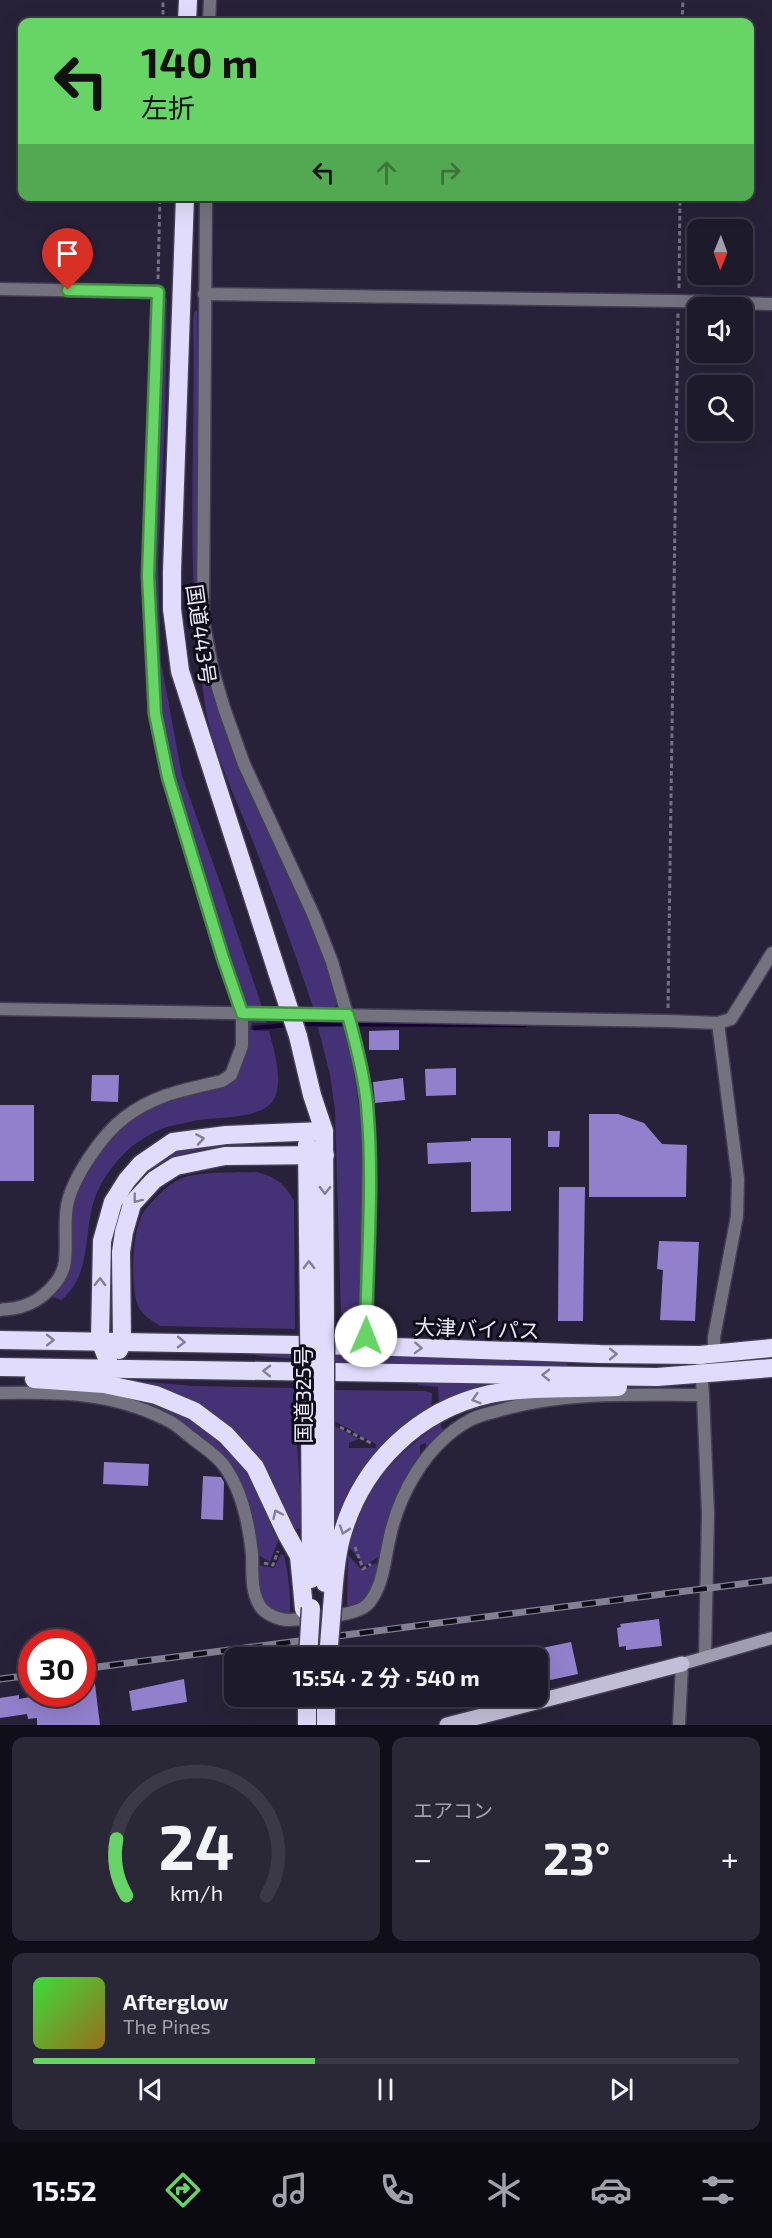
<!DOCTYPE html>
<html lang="ja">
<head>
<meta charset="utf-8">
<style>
	body { margin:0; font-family:"Exo 2","Noto Sans JP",sans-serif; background:#2a2737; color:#f1f3f6; height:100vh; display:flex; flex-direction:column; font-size:22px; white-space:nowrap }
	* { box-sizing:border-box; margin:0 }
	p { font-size:20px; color:#a0a1a9 }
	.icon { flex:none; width:33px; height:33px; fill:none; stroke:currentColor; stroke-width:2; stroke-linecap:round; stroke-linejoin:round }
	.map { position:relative; height:1725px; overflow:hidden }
	.drawer { display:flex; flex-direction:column; gap:12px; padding:12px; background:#100e18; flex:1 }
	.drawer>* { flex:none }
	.top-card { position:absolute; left:18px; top:18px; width:736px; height:183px; border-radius:12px; box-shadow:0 6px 24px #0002,0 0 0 2px #3b3847; background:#67d466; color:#111; overflow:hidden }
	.needle { width:39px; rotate:181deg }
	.controls { position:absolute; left:687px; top:219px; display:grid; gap:12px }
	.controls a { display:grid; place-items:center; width:66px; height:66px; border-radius:12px; background:#1d1a2b; box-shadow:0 6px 24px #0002,0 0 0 2px #3b3847; font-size:30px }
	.speed { position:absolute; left:18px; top:1629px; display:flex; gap:12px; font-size:30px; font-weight:700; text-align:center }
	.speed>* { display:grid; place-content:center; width:78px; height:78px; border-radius:50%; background:#1d1a2b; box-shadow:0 6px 24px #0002,0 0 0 2px #3b3847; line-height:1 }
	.speed .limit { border:9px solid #d22; background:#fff; color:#111 }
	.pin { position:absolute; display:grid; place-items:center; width:51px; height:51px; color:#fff; margin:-62px -26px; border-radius:50% 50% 50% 0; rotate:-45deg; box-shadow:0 0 6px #0007 }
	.pin .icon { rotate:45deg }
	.me { position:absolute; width:66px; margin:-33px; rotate:1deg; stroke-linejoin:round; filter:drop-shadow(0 0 4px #0008) }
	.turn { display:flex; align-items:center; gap:21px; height:126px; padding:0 24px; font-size:27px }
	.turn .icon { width:78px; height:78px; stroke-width:2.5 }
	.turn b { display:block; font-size:42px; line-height:51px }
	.lanes { display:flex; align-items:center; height:57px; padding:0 24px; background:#0003; justify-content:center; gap:30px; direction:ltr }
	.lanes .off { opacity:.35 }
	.big { font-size:45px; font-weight:700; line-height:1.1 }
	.drawer .card { flex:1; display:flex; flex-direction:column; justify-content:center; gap:9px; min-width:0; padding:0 21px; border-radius:12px; background:#2a2737 }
	.drawer .dial { align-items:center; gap:0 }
	.dial svg { height:156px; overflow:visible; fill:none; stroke:#3b3847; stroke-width:7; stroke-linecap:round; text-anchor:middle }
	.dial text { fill:#f1f3f6; stroke:none }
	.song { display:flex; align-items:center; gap:18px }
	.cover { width:72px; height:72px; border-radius:9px; background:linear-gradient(135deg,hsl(120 70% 55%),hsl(40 70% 35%)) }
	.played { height:6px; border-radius:3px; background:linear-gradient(90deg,#67d466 40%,#3b3847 40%) }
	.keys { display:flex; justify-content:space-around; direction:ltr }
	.heat { display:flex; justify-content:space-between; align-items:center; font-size:33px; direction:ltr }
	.drawer .tiles { flex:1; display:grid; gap:12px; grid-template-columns:1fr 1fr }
	.card:last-child { grid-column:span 2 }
	.trip { position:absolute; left:224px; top:1647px; width:324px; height:60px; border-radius:12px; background:#1d1a2b; box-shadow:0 6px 24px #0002,0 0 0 2px #3b3847; font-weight:700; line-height:60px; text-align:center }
	.tabs { display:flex; height:96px; justify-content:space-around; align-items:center; background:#0c0a11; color:#a0a1a9 }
	.tabs .icon { width:42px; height:42px }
	.tabs .active { color:#67d466 }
	.tabs b { font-size:27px; color:#f1f3f6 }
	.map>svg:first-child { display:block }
	.green { fill:#453176 }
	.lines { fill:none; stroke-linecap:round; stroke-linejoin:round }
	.stream { stroke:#160336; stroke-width:4.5 }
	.building { fill:#9280cd }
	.street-casing { stroke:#433e54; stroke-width:15 }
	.secondary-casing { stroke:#433e54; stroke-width:15 }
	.primary-casing { stroke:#433e54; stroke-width:18 }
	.highway-casing { stroke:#433e54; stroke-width:21 }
	.path { stroke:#736f84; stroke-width:3; stroke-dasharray:4.5 3; stroke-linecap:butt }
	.street { stroke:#74727e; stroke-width:12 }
	.secondary { stroke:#a09db1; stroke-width:12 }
	.primary { stroke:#c3bed8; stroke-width:15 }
	.highway { stroke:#e2dcfc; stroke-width:18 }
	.rail-casing { stroke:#848094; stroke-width:7 }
	.rail { stroke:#0f0d18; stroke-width:4.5; stroke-dasharray:14; stroke-linecap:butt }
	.highway-bridge-casing { stroke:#433e54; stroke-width:21; stroke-linecap:butt }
	.highway-bridge { stroke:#e2dcfc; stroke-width:18 }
	.oneway { stroke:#837f95 }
	.route-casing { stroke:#438a42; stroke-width:15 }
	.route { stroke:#67d466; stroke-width:10 }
	.labels { text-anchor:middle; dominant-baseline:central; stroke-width:6; stroke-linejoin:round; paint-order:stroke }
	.street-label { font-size:21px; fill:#eceafa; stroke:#0f0d18 }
</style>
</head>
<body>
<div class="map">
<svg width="772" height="1725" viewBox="0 0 772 1725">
	<rect width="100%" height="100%" fill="#272239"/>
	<!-- green -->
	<g class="green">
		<path d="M 167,298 L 165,421 L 158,564 L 161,662 L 182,776 L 222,888 L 262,1007 L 248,1008 L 242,1001 L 171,765 L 166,744 L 158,672 L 154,615 L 156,506 L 160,452 L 163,299 Z"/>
		<path d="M 197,310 L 203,643 L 322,949 L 338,1002 L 334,1009 L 314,1010 C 295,952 274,896 252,839 C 237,802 219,764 209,725 C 203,699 201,674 198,648 C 187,540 196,431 193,322 L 194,312 Z"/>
		<path d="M 265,1017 L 267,1023 L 252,1023 L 250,1030 L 269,1031 C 274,1051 285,1084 272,1102 C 259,1119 217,1117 198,1120 C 188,1122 177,1125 167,1127 C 154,1131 142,1139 131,1147 C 114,1162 97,1185 92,1208 C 84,1240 90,1277 61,1300 L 53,1297 L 78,1188 L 90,1163 L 125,1123 L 158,1103 L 230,1081 L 250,1018 Z"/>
		<path d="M 345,1026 L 348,1034 L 361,1119 L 363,1152 L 360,1323 L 356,1323 L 341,1313 L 335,1110 L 330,1075 L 318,1027 Z"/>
		<path d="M 251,1142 L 251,1145 L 198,1150 L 179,1155 L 158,1167 L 113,1267 L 111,1291 L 108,1291 C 109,1273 106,1253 110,1235 C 118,1195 150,1156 191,1147 C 210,1143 231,1143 251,1142 Z"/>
		<path d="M 257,1172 C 276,1177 285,1184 294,1201 L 295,1329 L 160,1326 C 152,1321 144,1316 139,1308 C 130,1290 132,1235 141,1217 C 146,1206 168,1184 180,1179 C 197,1171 237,1173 257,1172 Z"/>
		<path d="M 255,1352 L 564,1362 L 568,1365 L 563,1368 L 333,1362 L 260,1356 L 255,1355 Z"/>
		<path d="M 115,1379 L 193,1386 L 294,1388 L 302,1526 L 299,1529 L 294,1530 L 231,1431 Z"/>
		<path d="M 417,1383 L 510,1385 L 439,1405 L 438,1387 L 418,1385 Z"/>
		<path d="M 95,1388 L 149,1398 L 198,1420 L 248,1467 L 280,1536 L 270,1562 L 255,1553 L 215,1448 L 198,1433 L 171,1416 Z"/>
		<path d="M 328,1390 L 426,1391 L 432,1393 L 431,1410 L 401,1433 L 333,1542 L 329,1423 L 359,1439 L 349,1443 L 349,1448 L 376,1448 L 376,1444 L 329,1418 Z"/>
		<path d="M 440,1423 L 442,1429 L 446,1430 L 426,1451 L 426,1443 L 420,1445 L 420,1460 L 400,1487 L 394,1502 L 387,1521 L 382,1554 L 365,1566 L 348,1546 C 370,1483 387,1462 440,1423 Z"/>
		<path d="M 281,1554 L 284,1555 C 288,1574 291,1593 290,1614 L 271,1610 L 261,1598 L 257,1565 L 274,1568 Z"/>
		<path d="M 348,1555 L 363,1571 L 375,1563 L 378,1566 C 373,1590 370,1599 347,1610 Z"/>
	</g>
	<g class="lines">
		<!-- stream -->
		<g class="stream">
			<path d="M 300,1024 L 525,1025"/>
			<path d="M 255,1028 L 288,1025"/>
		</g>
	</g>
	<!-- building -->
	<g class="building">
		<path d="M 399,1030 L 399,1050 L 369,1050 L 369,1031 Z"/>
		<path d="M 456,1068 L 456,1095 L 426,1096 L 425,1069 Z"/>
		<path d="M 92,1075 L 119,1075 L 118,1102 L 91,1101 Z"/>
		<path d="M 403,1078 L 405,1100 L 375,1103 L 373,1082 Z"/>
		<rect x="0" y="1105" width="34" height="76"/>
		<path d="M 589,1114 L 618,1114 L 644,1123 L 662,1144 L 687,1145 L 686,1197 L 589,1197 Z"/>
		<path d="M 548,1131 L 560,1131 L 559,1147 L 548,1147 Z"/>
		<path d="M 471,1138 L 511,1138 L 511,1211 L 471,1212 L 471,1162 L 428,1164 L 427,1143 L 471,1141 Z"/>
		<path d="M 559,1187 L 585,1187 L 583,1321 L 558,1321 Z"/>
		<path d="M 659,1241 L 699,1242 L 695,1321 L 660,1320 L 663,1270 L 657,1269 Z"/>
		<path d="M 104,1462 L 149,1464 L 148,1486 L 103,1484 Z"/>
		<path d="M 203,1476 L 221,1477 L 224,1482 L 223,1520 L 201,1519 Z"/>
		<path d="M 659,1619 L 662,1646 L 626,1650 L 626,1646 L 619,1647 L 617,1628 L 621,1627 L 620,1624 Z"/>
		<path d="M 571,1642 L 578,1674 L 537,1683 L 537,1649 Z"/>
		<path d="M 184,1679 L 187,1702 L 132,1711 L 129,1691 Z"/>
		<path d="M 95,1684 L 100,1725 L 37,1725 L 37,1718 L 28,1719 L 27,1714 L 0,1718 L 0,1698 L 19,1695 L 19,1699 L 47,1694 L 82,1694 L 82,1687 Z"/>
		<path d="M 391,1696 L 427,1696 L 427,1703 L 393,1709 Z"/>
	</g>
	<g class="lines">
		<defs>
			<g id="street">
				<path d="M 209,22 L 210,0"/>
				<path d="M 206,196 L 203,620 L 213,671 L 224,708 L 244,764 L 314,916 L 332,962 L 357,1049 L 367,1104 L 369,1153 L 365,1346"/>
				<path d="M 0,289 L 158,292 L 149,576 L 155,714 L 168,777 L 223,958 L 242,1013 L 242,1046 L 231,1075 L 222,1081 C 185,1090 155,1094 124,1118 C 102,1135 72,1178 67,1206 C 64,1224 67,1243 65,1261 C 63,1281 41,1301 23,1306 C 16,1309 7,1309 0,1310"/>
				<path d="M 204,294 L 678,301 L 772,304"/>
				<path d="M 0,1009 L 668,1021 L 718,1023 L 738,1179 L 737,1216 L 714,1337 L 714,1353"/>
				<path d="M 718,1023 L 731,1019 L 772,953"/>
				<path d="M 0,1393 C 59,1392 111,1392 165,1419 C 175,1423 184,1432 192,1438 C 203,1447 217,1455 225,1467 C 242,1491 249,1525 252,1554 C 253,1570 250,1590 260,1606 C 265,1614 279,1620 289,1620 C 307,1619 356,1617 368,1604 C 383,1587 384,1563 389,1541 C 398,1495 426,1444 470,1420 C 479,1415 491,1413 501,1410 C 566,1391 636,1395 703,1395 L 701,1368"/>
				<path d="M 703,1395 L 708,1514 L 705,1657"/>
				<path d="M 679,1725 L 682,1664"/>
			</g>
			<path id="secondary" d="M 682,1664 L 772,1638"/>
			<path id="primary" d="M 447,1725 L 682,1664"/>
			<g id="highway">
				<path d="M 187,22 L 188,0"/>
				<path d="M 185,196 L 172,571 L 172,609 L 180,671 L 280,981"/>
				<path d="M 298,1036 L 312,1095 L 324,1131 L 325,1326"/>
				<path d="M 307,1145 L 309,1324"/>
				<path d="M 0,1340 L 365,1346 L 600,1354 L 700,1355 L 772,1348"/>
				<path d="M 119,1350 L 122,1341 L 121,1252 L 124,1232 L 132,1204 L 154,1180 L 176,1166 L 225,1156 L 325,1155"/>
				<path d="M 0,1367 L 657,1377 L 772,1368"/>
				<path d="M 111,1369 L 100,1340 L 102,1241 L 113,1202 L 127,1180 L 141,1164 L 173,1142 L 226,1135 L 324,1131"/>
				<path d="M 34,1379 L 104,1384 L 156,1395 L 194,1411 L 226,1435 L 255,1467 L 286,1533 L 299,1556 L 304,1609"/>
				<path d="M 310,1408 L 311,1579"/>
				<path d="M 325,1408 L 325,1583"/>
				<path d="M 332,1608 C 334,1585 335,1558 342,1535 C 362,1464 418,1410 490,1394 C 531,1386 577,1389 618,1387"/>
				<path d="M 307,1725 L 307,1696"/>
				<path d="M 326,1725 L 326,1696"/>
			</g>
		</defs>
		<!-- street casing -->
		<use href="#street" class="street-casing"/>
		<!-- secondary casing -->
		<use href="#secondary" class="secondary-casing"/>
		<!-- primary casing -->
		<use href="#primary" class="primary-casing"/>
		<!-- highway casing -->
		<use href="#highway" class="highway-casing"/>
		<!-- path -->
		<g class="path">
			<path d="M 163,22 L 163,0"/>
			<path d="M 682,22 L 683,0"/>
			<path d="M 158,279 L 160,196"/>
			<path d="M 679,288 L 680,196"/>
			<path d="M 668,1008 L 678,312"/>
			<path d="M 340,1427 L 373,1444"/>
			<path d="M 355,1547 L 363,1569 L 371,1564"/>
			<path d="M 264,1563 L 273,1565 L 278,1551"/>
		</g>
		<!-- street -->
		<use href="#street" class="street"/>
		<!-- secondary -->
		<use href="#secondary" class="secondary"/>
		<!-- primary -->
		<use href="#primary" class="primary"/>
		<!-- highway -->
		<use href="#highway" class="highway"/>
		<defs>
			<g id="rail">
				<path d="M 82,1669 L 772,1580"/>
				<path d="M 0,1679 L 32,1675"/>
			</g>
		</defs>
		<!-- rail casing -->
		<use href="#rail" class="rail-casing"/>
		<!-- rail -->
		<use href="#rail" class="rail"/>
		<defs>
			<g id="highway-bridge">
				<path d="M 280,981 L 298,1036"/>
				<path d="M 309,1324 L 310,1408"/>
				<path d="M 325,1326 L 325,1408"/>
				<path d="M 308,1658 L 311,1608"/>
				<path d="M 328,1658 L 332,1608"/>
			</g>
		</defs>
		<!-- highway-bridge casing -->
		<use href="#highway-bridge" class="highway-bridge-casing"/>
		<!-- highway-bridge -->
		<use href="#highway-bridge" class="highway-bridge"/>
	</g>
	<!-- one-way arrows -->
	<defs><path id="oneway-chevron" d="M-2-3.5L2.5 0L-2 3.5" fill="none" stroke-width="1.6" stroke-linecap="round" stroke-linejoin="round" transform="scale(1.5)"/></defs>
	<g class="oneway">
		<use href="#oneway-chevron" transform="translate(200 1139) rotate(-9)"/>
		<use href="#oneway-chevron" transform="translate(325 1190) rotate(91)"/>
		<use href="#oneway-chevron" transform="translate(137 1199) rotate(128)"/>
		<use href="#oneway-chevron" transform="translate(309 1265) rotate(-91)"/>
		<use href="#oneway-chevron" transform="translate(100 1282) rotate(-89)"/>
		<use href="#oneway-chevron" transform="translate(50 1340)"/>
		<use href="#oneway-chevron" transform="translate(181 1342) rotate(1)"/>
		<use href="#oneway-chevron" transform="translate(418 1348) rotate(2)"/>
		<use href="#oneway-chevron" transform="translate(613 1354)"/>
		<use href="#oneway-chevron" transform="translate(267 1371) rotate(-179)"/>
		<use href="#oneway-chevron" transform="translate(546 1375) rotate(-179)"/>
		<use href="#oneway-chevron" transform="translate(476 1399) rotate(163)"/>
		<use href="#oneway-chevron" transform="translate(277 1514) rotate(-115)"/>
		<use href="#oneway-chevron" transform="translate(344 1530) rotate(109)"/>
	</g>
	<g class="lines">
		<defs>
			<path id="route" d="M 68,290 L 158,292 L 148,576 L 155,714 L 168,777 L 223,958 L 242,1013 L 348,1015 C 356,1044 364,1075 367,1105 C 374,1181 367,1260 366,1336"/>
		</defs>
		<!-- route casing -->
		<use href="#route" class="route-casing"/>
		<!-- route -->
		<use href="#route" class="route"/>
	</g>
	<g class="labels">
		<!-- street labels -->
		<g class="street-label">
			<text transform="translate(202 634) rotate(82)">国道443号</text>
			<text transform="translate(477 1328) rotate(2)">大津バイパス</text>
			<text transform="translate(302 1395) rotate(-90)">国道325号</text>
		</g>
	</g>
</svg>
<div class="controls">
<a><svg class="needle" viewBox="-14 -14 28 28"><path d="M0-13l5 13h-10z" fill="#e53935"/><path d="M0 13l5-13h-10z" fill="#a0a1a9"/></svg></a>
<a><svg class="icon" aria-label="sound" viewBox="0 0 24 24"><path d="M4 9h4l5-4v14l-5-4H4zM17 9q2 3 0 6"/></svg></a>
<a><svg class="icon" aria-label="search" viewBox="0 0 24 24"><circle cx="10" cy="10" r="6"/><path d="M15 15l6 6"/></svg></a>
</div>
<div class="speed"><div class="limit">30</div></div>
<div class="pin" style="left:68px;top:290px;background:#d93025"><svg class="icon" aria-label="arrive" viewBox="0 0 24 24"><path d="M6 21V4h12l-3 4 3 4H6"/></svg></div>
<svg class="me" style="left:366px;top:1336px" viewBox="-20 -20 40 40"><circle r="19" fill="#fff"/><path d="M0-13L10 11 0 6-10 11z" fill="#67d466"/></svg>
<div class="trip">15:54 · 2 分 · 540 m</div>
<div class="top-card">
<div class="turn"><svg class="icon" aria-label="left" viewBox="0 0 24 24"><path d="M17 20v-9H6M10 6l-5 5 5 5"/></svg><div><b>140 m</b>左折</div></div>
<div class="lanes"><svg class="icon" aria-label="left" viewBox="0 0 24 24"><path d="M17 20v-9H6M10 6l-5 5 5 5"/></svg><svg class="icon off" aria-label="ahead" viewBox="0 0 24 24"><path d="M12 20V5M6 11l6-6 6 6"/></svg><svg class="icon off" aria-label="right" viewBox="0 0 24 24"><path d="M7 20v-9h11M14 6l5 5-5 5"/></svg></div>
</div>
</div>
<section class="drawer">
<div class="tiles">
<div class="card dial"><svg viewBox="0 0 100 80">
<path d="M14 69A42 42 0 1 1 86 69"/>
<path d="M14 69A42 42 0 0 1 9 40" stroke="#67d466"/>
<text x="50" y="56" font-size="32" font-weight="700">24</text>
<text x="50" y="72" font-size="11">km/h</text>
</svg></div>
<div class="card"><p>エアコン</p>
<div class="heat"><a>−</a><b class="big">23°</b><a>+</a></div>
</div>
<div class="card">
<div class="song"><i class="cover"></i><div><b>Afterglow</b><p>The Pines</p></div></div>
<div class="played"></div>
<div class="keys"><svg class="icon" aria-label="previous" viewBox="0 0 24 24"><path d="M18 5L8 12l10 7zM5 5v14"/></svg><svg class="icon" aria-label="pause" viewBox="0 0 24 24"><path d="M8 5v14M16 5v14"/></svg><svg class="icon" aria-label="next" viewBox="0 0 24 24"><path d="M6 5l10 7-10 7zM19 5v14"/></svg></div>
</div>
</div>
</section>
<nav class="tabs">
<b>15:52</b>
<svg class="icon active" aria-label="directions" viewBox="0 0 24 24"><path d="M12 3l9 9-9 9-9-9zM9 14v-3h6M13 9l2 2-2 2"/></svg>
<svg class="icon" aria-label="music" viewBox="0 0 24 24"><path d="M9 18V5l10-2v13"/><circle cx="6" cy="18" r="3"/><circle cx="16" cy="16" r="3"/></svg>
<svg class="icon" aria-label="phone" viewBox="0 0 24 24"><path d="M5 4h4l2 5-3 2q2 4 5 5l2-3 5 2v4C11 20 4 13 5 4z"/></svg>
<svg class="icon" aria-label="climate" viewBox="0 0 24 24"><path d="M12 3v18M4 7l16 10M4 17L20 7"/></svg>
<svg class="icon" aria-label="car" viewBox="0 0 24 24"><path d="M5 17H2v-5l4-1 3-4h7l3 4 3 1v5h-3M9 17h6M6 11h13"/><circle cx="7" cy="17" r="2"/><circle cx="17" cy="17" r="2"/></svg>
<svg class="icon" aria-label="filters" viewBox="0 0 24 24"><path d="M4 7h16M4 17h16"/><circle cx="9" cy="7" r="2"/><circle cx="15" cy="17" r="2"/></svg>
</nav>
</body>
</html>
